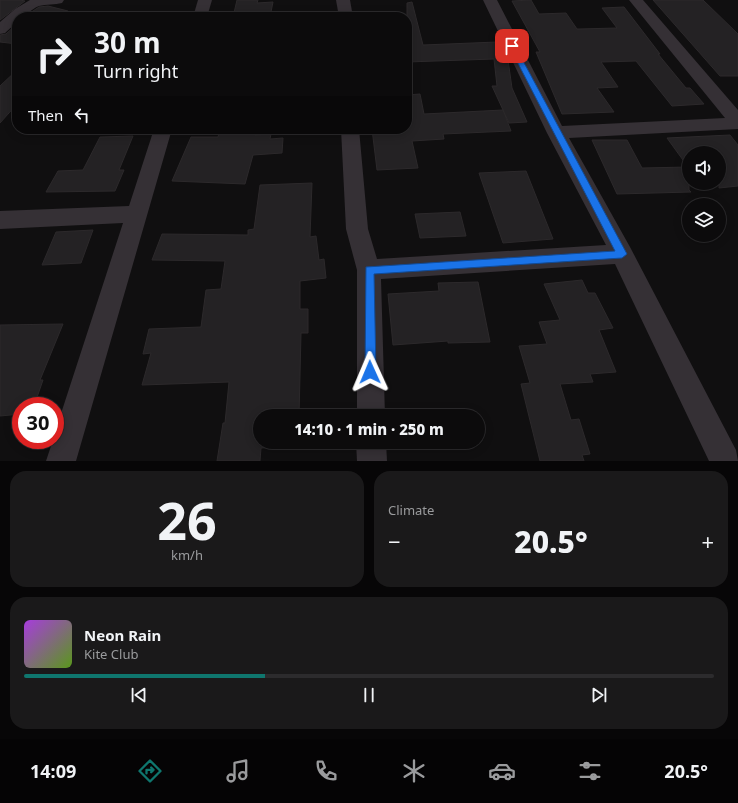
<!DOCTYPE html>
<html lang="en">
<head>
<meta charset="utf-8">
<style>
	body { margin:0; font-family:"Noto Sans",sans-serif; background:#1a191a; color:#f1f3f6; height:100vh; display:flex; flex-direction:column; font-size:15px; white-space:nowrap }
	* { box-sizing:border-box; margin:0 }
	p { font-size:13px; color:#9a9b9d }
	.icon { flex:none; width:22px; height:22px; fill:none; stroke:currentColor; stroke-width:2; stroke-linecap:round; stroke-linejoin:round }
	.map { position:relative; height:461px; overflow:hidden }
	.side { display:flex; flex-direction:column; gap:10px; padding:10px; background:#070607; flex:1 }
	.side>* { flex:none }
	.banner { position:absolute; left:12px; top:12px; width:400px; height:122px; border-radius:16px; box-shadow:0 2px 10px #0003,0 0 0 1px #2c2b2d; background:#0c0b0c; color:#f1f3f6; overflow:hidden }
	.buttons { position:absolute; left:682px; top:146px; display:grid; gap:8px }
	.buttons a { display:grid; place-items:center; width:44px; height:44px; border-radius:50%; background:#0c0b0c; box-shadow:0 2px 10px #0003,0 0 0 1px #2c2b2d; font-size:20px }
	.speed { position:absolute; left:12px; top:397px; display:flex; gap:8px; font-size:20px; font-weight:700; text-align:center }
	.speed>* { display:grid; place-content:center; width:52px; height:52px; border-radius:50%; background:#0c0b0c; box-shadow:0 2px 10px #0003,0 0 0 1px #2c2b2d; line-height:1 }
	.speed .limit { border:6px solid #d22; background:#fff; color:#111 }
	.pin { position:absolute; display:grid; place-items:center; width:34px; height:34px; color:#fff; margin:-17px; border-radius:8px; box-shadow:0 2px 6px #0006 }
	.me { position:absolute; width:44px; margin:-22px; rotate:359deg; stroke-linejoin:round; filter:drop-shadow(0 0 3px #0008) }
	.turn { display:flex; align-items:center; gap:14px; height:84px; padding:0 16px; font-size:18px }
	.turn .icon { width:52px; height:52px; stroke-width:2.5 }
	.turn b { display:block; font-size:28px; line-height:34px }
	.then { display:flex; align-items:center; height:38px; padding:0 16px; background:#0003; gap:8px; font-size:15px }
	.big { font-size:30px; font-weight:800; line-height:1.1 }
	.side .widget { flex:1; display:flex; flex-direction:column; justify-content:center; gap:6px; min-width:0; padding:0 14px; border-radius:16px; background:#1a191a }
	.side .dial { align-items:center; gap:0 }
	.dial b { font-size:52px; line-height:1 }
	.song { display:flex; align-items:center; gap:12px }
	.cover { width:48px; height:48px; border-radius:6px; background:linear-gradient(135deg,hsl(280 70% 55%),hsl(90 70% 35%)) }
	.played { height:4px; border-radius:2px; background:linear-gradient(90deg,#0f766e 35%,#2c2b2d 35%) }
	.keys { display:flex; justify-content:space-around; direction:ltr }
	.heat { display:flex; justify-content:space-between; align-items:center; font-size:22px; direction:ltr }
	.side .tiles { flex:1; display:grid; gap:10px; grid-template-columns:1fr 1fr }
	.widget:last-child { grid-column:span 2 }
	.trip { position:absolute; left:253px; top:409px; width:232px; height:40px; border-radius:20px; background:#0c0b0c; box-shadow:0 2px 10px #0003,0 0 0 1px #2c2b2d; font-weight:800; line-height:40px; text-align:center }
	.menu { display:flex; height:64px; justify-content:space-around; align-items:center; background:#050405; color:#9a9b9d }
	.menu .icon { width:28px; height:28px }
	.menu .active { color:#0f766e }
	.menu b { font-size:18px; color:#f1f3f6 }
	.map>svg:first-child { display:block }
	.building { fill:#242224; stroke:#2c292b }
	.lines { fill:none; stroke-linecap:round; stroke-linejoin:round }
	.minor { fill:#353035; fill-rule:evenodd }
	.route { fill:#1a73e8; stroke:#114b97 }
</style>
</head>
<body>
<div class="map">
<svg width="738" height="461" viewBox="0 0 738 461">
	<rect width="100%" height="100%" fill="#100f10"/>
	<!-- building -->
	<g class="building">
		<path d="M 0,0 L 20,0 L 25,1 L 0,20 Z"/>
		<path d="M 237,0 L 258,0 L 257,3 L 273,2 L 270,17 L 233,17 Z"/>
		<path d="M 531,0 L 539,14 L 566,13 L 577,29 L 579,29 L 617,28 L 602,8 L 624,7 L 660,54 L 658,54 L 686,88 L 690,88 L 704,104 L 672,106 L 636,61 L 601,62 L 618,87 L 597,88 L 614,112 L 562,114 L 536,52 L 540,52 L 512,1 Z"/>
		<path d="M 653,0 L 703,0 L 738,34 L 738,76 L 720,76 Z"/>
		<path d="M 412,2 L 423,45 L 497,42 L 504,54 L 507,53 L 512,88 L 527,122 L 509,123 L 492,86 L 497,86 L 494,59 L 407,62 L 407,3 Z"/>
		<path d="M 48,6 L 68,11 L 67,17 L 24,17 L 39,7 Z"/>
		<path d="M 17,24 L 17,44 L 0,42 L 0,35 L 6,34 Z"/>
		<path d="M 17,70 L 17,104 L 0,123 L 0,86 Z"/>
		<path d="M 420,94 L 424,114 L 503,110 L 511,131 L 443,134 L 444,139 L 412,141 L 418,168 L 377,170 L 372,129 L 407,129 L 407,95 Z"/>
		<path d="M 220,129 L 256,129 L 255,135 L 271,134 L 270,139 L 283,138 L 282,153 L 253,155 L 245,184 L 172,181 L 191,137 L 218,137 Z"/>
		<path d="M 730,135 L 738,145 L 738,186 L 719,188 L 719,153 L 689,153 L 689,190 L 691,192 L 617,194 L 592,140 L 627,140 L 642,168 L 688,167 L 667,138 Z"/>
		<path d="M 133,136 L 119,170 L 124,170 L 115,191 L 46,192 L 58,171 L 83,170 L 100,137 Z"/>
		<path d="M 526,171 L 553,239 L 503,243 L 479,173 Z"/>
		<path d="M 312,183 L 310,237 L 316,236 L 319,260 L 324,259 L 326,278 L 300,281 L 300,309 L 308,309 L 308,333 L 301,333 L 299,416 L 344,413 L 344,416 L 260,416 L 260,442 L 345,442 L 261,448 L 260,461 L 217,461 L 223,423 L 225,423 L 229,382 L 142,385 L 151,353 L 143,354 L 149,329 L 201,327 L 206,290 L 221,289 L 225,261 L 152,260 L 162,234 L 248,235 L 248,230 L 254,229 L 260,185 Z"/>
		<path d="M 460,212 L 466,236 L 420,238 L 415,214 Z"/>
		<path d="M 93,230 L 81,263 L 42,265 L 56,232 Z"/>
		<path d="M 582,280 L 588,293 L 595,293 L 613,328 L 599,330 L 616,372 L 590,374 L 593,382 L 560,384 L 571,420 L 579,419 L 590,454 L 582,455 L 584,461 L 540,461 L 521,384 L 530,383 L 519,346 L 547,344 L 539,322 L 560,320 L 544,284 Z"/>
		<path d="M 478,282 L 490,342 L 448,343 L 448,341 L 393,345 L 388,294 L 439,291 L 438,283 Z"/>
		<path d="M 63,324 L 40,380 L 43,380 L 34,406 L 21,406 L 21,414 L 0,416 L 0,325 Z"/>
	</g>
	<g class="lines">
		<!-- minor -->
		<g class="minor">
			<path d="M 30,0 L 64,0 L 62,3 C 55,5 46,4 39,6 C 31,9 26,17 17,17 L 17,22 L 5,33 L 0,34 L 0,22 L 15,9 Z"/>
			<path d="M 198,0 L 212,0 L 207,17 L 193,17 Z"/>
			<path d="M 336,0 L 350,0 L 353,17 L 339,17 Z"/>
			<path d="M 483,0 L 497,0 L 562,126 L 725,118 L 629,0 L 643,0 L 738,110 L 738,129 L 569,138 L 630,247 L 736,450 L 738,461 L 709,461 L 615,264 L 381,279 L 385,416 L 357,416 L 357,270 L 346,229 L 341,129 L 359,129 L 368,229 L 377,259 L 606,245 L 547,133 Z"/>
			<path d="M 154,129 L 172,129 L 76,461 L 46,461 L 53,440 L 55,440 L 55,432 L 123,223 L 0,229 L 0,211 L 129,206 Z"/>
			<path d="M 356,442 L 386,442 L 387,461 L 357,461 Z"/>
		</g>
	</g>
	<!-- route -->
	<path class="route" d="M 510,45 L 515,46 L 627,254 L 622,258 L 374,274 L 376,372 L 374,376 L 370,378 L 367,376 L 365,372 L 366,267 L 615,251 L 509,46 Z"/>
</svg>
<div class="buttons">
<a><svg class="icon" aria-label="sound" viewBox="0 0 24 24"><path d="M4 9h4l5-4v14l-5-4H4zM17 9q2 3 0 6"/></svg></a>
<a><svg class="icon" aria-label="layers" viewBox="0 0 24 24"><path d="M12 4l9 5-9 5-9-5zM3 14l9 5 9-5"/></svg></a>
</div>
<div class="speed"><div class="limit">30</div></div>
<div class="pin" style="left:512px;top:46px;background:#d93025"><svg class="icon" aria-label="arrive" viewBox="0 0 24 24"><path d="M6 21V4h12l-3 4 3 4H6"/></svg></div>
<svg class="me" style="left:370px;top:372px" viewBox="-20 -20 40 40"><path d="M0-17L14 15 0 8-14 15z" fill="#1a73e8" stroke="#fff" stroke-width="4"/></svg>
<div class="trip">14:10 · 1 min · 250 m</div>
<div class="banner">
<div class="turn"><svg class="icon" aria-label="right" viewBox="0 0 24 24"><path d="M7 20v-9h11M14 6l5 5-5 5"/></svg><div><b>30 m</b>Turn right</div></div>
<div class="then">Then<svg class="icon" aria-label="left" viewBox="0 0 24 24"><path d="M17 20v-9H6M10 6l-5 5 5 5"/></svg></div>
</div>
</div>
<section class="side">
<div class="tiles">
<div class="widget dial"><b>26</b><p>km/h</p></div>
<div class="widget"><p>Climate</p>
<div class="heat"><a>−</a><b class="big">20.5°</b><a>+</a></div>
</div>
<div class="widget">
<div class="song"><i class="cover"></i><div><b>Neon Rain</b><p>Kite Club</p></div></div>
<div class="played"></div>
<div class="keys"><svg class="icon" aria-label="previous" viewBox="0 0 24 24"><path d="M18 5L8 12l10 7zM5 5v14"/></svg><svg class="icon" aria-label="pause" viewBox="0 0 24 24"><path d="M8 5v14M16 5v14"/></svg><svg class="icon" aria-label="next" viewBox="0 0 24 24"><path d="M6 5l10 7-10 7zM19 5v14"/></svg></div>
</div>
</div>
</section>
<nav class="menu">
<b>14:09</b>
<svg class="icon active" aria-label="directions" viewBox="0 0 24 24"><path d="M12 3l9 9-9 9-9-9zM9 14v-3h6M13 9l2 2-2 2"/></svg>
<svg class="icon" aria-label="music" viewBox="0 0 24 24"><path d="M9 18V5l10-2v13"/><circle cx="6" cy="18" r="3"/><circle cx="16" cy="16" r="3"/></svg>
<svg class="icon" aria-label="phone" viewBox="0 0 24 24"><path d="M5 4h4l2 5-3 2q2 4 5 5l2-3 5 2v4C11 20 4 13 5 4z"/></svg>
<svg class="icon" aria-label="climate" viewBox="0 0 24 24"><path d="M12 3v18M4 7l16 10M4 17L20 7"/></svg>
<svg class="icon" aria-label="car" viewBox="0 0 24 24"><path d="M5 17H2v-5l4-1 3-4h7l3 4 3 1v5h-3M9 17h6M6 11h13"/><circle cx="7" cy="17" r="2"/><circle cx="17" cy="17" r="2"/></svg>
<svg class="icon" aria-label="filters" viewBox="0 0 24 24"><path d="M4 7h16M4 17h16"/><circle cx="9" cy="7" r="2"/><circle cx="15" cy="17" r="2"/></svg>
<b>20.5°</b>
</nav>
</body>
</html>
